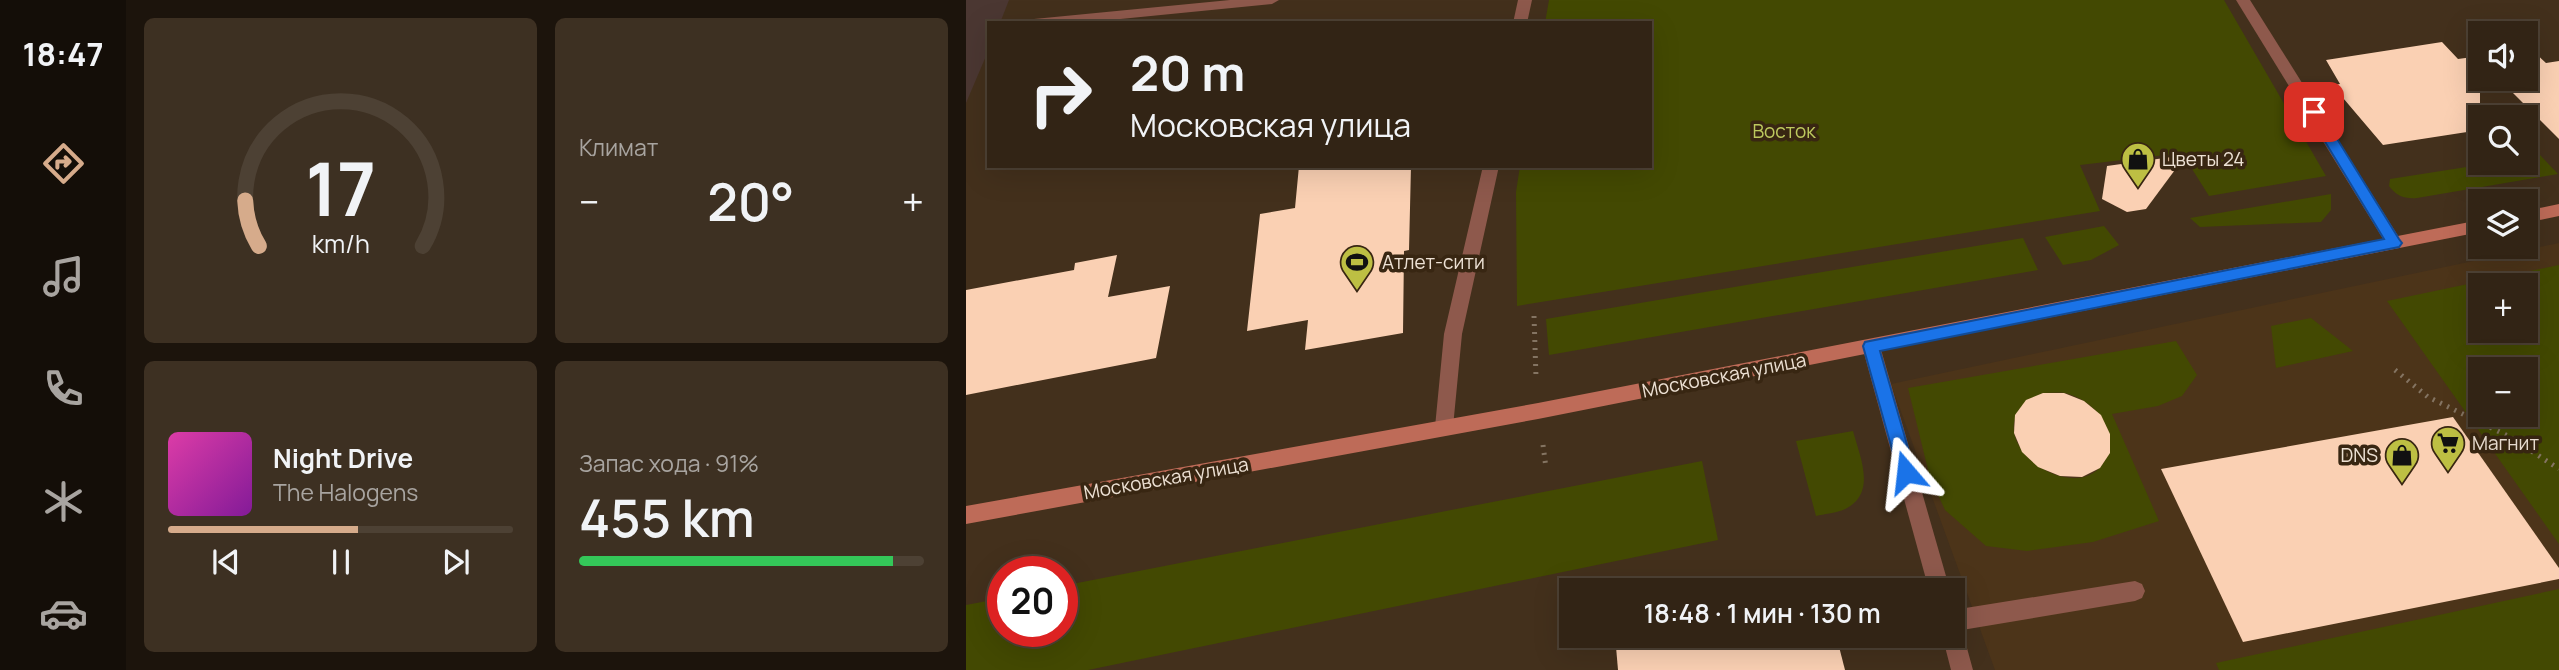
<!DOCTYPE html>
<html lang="ru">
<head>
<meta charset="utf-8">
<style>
	body { margin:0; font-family:Manrope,sans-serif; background:#3d3022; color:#f1f3f6; height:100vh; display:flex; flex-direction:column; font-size:26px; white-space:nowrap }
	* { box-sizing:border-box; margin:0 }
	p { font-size:23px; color:#a8a4a0 }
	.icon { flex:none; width:38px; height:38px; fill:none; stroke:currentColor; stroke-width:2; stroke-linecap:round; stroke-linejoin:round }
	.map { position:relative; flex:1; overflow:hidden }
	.sheet { display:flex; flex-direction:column; gap:18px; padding:18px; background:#1c140c; width:840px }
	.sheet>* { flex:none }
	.guide { position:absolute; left:21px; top:21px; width:665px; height:147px; border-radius:0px; box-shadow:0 7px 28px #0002,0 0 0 2px #4d4134; background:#322415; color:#f1f3f6; overflow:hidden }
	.controls { position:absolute; left:1502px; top:21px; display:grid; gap:14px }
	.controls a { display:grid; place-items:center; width:70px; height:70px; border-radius:0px; background:#322415; box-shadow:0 7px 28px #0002,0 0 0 2px #4d4134; font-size:35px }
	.speed { position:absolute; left:21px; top:556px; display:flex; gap:14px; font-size:35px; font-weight:700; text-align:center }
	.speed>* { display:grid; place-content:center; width:91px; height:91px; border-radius:50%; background:#322415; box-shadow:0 7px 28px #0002,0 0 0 2px #4d4134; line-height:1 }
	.speed .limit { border:10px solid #d22; background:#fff; color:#111 }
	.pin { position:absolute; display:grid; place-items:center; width:60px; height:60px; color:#fff; margin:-30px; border-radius:14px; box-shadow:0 4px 10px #0006 }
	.me { position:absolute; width:77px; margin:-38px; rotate:343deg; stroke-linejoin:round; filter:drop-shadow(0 0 5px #0008) }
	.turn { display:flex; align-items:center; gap:24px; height:147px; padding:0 28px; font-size:32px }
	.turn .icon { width:91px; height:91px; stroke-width:2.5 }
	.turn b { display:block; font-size:49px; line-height:60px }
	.big { font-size:52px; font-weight:600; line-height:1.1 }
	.sheet .widget { flex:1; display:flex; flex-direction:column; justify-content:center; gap:10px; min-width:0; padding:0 24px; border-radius:10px; background:#3d3022 }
	.sheet .dial { align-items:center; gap:0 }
	.dial svg { height:182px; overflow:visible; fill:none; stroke:#4d4134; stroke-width:7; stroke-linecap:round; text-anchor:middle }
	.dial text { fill:#f1f3f6; stroke:none }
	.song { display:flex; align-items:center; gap:21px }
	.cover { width:84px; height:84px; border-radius:10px; background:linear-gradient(135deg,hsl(320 70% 55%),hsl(290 70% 35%)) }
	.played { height:7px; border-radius:4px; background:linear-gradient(90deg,#d6ab8b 55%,#4d4134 55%) }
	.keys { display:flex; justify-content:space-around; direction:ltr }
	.heat { display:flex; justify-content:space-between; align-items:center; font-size:38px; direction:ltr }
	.charge { height:10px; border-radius:5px; background:linear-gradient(90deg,#34c759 91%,#4d4134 0) }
	.sheet .tiles { flex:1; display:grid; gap:18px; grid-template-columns:repeat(2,1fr) }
	.trip { position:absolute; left:593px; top:578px; width:406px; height:70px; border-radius:0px; background:#322415; box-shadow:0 7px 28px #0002,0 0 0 2px #4d4134; font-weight:600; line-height:70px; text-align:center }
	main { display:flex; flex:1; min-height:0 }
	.menu { display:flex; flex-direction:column; width:126px; justify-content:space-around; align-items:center; background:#140e08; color:#a8a4a0 }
	.menu .icon { width:49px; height:49px }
	.menu .current { color:#d6ab8b }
	.menu b { font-size:32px; color:#f1f3f6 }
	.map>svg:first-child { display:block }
	.built { fill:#4c3419; fill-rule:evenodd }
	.education { fill:#4b3732 }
	.green { fill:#434902; fill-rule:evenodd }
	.building { fill:#fad0b3 }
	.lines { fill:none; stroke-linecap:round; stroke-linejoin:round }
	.path { stroke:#847462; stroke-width:5; stroke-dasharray:2 6; stroke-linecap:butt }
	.service { fill:#8e594c; fill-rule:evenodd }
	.minor { fill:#8e594c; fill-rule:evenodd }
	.secondary { fill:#be6b58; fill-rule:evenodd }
	.route { fill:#1a73e8; stroke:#114b97; stroke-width:2 }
	.labels { text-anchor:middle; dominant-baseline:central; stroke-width:7; stroke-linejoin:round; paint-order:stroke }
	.park-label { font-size:19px; fill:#bdc95e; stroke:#382612 }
	.poi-label { font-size:19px; fill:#ede1d4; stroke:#382612; text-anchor:start }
	.street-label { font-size:19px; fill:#ede1d4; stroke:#382612 }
</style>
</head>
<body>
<main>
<nav class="menu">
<b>18:47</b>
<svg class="icon current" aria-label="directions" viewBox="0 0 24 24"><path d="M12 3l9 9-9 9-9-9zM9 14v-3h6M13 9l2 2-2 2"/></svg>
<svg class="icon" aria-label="music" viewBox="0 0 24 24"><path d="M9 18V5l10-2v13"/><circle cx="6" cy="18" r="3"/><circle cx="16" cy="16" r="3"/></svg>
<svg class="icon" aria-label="phone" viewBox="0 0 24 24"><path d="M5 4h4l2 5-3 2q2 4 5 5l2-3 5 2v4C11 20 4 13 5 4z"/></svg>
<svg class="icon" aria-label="climate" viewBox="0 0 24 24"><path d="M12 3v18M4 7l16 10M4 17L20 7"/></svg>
<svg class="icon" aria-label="car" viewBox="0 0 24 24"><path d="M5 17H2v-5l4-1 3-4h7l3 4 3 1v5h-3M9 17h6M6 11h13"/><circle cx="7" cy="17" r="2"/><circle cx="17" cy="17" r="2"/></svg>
</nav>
<section class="sheet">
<div class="tiles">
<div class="widget dial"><svg viewBox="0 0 100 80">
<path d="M14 69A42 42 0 1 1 86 69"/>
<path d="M14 69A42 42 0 0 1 8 49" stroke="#d6ab8b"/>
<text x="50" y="56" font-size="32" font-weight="700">17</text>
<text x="50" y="72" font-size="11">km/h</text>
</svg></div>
<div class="widget"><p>Климат</p>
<div class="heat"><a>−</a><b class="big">20°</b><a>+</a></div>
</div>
<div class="widget">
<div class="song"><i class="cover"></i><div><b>Night Drive</b><p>The Halogens</p></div></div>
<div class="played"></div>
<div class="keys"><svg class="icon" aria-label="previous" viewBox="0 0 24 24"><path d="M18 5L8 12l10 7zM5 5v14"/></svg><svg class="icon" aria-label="pause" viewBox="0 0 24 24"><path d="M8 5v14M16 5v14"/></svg><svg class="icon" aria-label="next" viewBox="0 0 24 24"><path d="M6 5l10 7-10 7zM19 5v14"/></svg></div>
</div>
<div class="widget"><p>Запас хода · 91%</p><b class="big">455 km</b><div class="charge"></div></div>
</div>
</section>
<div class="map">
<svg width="1593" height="670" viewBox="0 0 1593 670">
	<rect width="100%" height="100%" fill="#43301c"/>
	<!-- built -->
	<path class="built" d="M 1593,243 L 1593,643 L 1497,670 L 1029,670 L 925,384 ZM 1514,285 L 1559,285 L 1559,331 L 1514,331 ZM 1514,369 L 1559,369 L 1559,415 L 1514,415 Z"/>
	<!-- education -->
	<path class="education" d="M 0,0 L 43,0 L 34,23 L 23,23 L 23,49 L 0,103 Z"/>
	<!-- green -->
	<g class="green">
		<path d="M 583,0 L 1258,0 L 1360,176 L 1243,196 L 1216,153 L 1114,165 L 1134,211 L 551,306 L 550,192 L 554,166 L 684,166 L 684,23 L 579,23 Z"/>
		<path d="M 1574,155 L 1592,174 L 1451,198 C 1439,199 1430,196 1423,186 L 1424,179 L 1526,163 L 1559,163 L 1559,157 Z"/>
		<path d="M 1365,194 L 1365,210 L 1355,222 L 1234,227 L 1224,218 Z"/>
		<path d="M 1138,226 L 1153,245 L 1125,260 L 1097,265 L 1079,237 Z"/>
		<path d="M 1057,238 L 1072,270 L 583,355 L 580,319 Z"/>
		<path d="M 1593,265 L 1593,544 L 1421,301 ZM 1514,285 L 1559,285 L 1559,331 L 1514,331 ZM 1514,369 L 1559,369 L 1559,415 L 1514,415 Z"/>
		<path d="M 1345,318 L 1387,351 L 1310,368 L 1305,326 Z"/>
		<path d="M 1210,341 L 1231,375 L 1216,396 L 1192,406 L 1146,414 L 1193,521 L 1127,542 L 1061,551 L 1020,546 L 979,510 L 964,478 L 942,388 ZM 1077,393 C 1084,393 1092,392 1099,393 C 1130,400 1158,436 1136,465 C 1102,510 997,428 1077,393 Z"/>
		<path d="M 887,431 C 894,457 912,495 877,510 C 869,513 858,514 850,516 L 830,441 Z"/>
		<path d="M 736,461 L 752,540 L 122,670 L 0,670 L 0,605 L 37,598 L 37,632 L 96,632 L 96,586 Z"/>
		<path d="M 1593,589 L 1593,670 L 1253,670 L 1250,663 Z"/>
	</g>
	<!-- building -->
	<g class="building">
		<path d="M 1476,42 L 1492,59 L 1514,56 L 1514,130 L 1417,145 L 1366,85 L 1374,84 L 1360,60 Z"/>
		<path d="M 1559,49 L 1565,49 L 1580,63 L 1593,61 L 1593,139 L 1533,79 L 1559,79 Z"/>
		<path d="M 1220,155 L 1180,209 L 1161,212 L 1136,199 L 1141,166 Z"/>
		<path d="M 333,166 L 445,166 L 443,250 L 438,251 L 437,333 L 339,350 L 342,320 L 281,331 L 294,214 L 329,208 Z"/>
		<path d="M 151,255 L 142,297 L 204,286 L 190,358 L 0,395 L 0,290 L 108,270 L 109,263 Z"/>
		<path d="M 1077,393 L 1098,393 L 1118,401 L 1135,415 L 1144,434 L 1144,453 L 1134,468 L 1116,477 L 1094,476 L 1072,467 L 1056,452 L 1048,433 L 1049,415 L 1060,400 Z"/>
		<path d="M 1487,417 L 1593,568 L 1593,579 L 1277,642 L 1195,469 Z"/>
		<path d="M 855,578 L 858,590 L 800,590 Z"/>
		<path d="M 649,635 L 870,635 L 879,670 L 652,670 Z"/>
	</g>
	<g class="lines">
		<!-- path -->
		<g class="path">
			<path d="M 568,316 L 570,377"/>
			<path d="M 1429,370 L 1462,397 L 1544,437 L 1593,469"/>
			<path d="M 577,445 L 580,468"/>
		</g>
		<!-- service -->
		<g class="service">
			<path d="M 264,0 L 313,0 L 306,4 L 114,23 L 62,23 L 68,19 Z"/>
			<path d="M 905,339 L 911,341 L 914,346 L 984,590 L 963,590 L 896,346 L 899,341 Z"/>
			<path d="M 1169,581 L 1176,584 L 1179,591 L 1176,598 L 1169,601 L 996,630 L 1007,670 L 985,670 L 976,635 L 987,635 L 987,610 Z"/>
		</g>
		<!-- minor -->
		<g class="minor">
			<path d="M 552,0 L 566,0 L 561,23 L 547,23 Z"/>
			<path d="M 1270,0 L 1284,0 L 1434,239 L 1436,243 L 1434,247 L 1422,247 Z"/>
			<path d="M 517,166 L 533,166 L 496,334 L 487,427 L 485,433 L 478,435 L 471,433 L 469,427 L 478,334 Z"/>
		</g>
		<!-- secondary -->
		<g class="secondary">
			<path d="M 1593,204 L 1593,216 L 1559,223 L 1559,211 Z"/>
			<path d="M 1514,220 L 1514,232 L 572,419 L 0,524 L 0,506 L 572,403 Z"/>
		</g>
	</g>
	<!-- route -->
	<path class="route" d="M 1348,107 L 1352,108 L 1433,239 L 1436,243 L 1433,247 L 914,351 L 949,472 L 946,478 L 940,481 L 934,478 L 897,346 L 899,342 L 1418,239 L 1341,112 Z"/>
	<!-- icons -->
	<defs>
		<symbol id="shop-pin" viewBox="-11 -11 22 30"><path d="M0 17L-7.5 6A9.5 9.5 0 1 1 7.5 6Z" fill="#bdbf43" stroke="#382612"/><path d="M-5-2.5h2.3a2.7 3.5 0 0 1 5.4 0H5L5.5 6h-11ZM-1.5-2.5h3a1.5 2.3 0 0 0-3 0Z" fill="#111"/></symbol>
		<symbol id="stadium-pin" viewBox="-11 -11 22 30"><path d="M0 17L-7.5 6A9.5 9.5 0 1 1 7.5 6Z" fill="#bdbf43" stroke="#382612"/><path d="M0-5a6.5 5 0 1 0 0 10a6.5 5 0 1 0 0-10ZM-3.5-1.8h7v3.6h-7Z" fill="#111"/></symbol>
		<symbol id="supermarket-pin" viewBox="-11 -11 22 30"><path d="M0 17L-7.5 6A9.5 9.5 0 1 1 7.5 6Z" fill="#bdbf43" stroke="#382612"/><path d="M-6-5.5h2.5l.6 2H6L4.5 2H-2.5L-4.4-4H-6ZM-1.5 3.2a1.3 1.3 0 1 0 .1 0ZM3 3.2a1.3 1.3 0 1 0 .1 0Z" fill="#111"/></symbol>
	</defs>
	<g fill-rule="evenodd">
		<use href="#shop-pin" x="1153" y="140" width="38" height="52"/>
		<use href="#stadium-pin" x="372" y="243" width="38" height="52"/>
		<use href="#supermarket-pin" x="1463" y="424" width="38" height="52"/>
		<use href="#shop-pin" x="1417" y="436" width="38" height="52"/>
	</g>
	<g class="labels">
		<!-- park labels -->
		<g class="park-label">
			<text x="818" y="131">Восток</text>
		</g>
		<!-- poi labels -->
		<g class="poi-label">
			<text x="1196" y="159">Цветы 24</text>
			<text x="416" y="262">Атлет-сити</text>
			<text x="1506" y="443">Магнит</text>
			<text x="1412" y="455" text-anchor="end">DNS</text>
		</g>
		<!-- street labels -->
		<g class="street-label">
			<text transform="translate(758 375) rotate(-11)">Московская улица</text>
			<text transform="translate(200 478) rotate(-10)">Московская улица</text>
		</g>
	</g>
</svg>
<div class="controls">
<a><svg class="icon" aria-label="sound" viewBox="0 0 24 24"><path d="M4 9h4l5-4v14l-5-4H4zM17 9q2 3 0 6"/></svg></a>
<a><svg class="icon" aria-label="search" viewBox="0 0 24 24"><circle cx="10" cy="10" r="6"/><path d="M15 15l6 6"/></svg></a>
<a><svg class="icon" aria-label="layers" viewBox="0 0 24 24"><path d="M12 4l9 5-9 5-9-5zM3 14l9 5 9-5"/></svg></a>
<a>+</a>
<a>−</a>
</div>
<div class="speed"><div class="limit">20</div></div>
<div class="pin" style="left:1348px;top:112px;background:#d93025"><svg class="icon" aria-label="arrive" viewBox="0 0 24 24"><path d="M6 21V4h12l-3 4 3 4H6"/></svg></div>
<svg class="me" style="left:940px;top:472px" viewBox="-20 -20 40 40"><path d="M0-17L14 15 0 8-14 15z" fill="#1a73e8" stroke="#fff" stroke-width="4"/></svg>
<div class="trip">18:48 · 1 мин · 130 m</div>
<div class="guide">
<div class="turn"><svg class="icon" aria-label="right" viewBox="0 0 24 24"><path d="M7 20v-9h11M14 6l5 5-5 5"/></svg><div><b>20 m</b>Московская улица</div></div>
</div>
</div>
</main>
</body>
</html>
